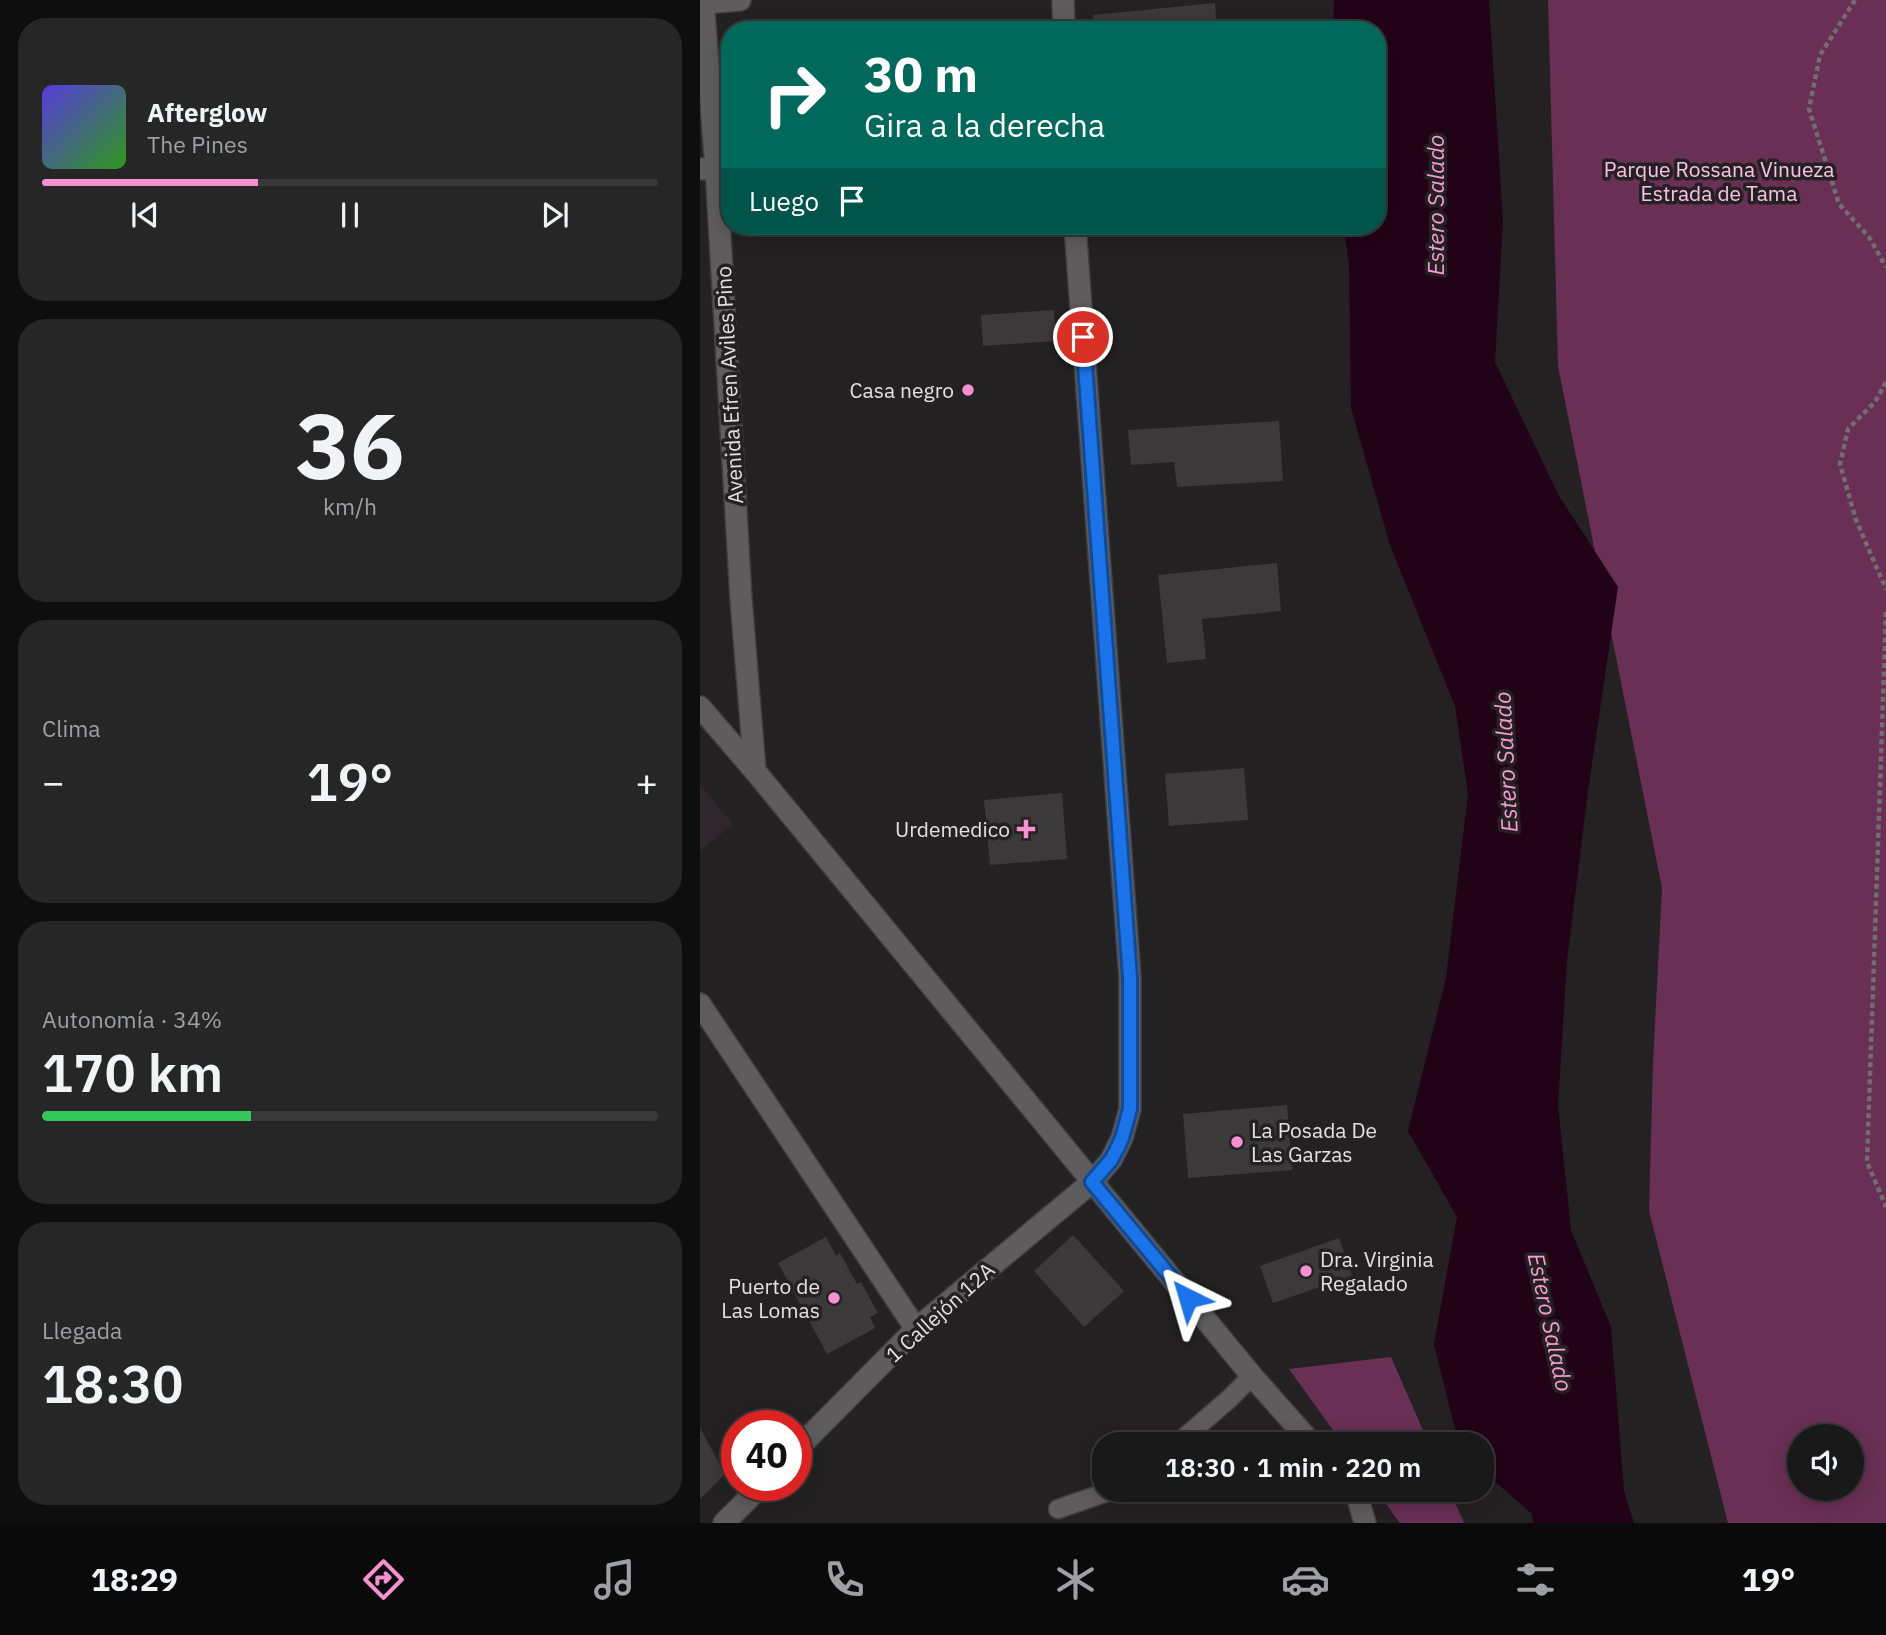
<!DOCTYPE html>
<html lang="es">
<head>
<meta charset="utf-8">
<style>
	body { margin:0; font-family:"IBM Plex Sans",sans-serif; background:#272627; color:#f1f3f6; height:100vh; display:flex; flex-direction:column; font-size:26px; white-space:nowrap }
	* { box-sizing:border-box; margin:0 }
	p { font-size:23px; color:#9fa0a2 }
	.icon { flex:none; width:38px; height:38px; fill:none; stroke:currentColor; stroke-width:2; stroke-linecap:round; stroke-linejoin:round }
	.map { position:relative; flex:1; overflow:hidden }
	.side { display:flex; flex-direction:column; gap:18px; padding:18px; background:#0e0e0e; width:700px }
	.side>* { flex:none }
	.banner { position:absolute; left:21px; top:21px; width:665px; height:214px; border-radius:28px; box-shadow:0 4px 18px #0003,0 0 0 2px #383839; background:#00695c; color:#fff; overflow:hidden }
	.tools { position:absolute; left:1087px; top:1424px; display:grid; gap:14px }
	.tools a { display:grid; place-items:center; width:77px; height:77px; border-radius:50%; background:#1a191a; box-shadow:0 4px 18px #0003,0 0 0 2px #383839; font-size:35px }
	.speed { position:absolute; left:21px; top:1410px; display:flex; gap:14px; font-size:35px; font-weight:700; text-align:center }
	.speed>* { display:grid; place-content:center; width:91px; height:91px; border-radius:50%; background:#1a191a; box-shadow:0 4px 18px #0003,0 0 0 2px #383839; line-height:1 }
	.speed .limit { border:10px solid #d22; background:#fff; color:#111 }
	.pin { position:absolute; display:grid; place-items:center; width:60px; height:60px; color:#fff; margin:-30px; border:4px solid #fff; border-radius:50%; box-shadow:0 2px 7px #0007 }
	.me { position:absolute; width:77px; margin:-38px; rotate:320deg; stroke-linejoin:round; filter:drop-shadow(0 0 5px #0008) }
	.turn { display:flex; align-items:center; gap:24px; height:147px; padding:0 28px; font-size:32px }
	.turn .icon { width:91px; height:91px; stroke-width:2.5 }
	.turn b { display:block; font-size:49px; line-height:60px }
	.then { display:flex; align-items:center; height:66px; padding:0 28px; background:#0003; gap:14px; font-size:26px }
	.big { font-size:52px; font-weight:600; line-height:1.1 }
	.side .tile { flex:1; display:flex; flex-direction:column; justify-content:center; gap:10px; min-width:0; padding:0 24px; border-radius:28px; background:#272627 }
	.side .dial { align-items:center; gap:0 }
	.dial b { font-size:91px; line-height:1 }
	.song { display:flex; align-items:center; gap:21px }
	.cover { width:84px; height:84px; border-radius:10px; background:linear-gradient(135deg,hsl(250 70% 55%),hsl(110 70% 35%)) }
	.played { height:7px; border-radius:4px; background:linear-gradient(90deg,#f690d0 35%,#383839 35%) }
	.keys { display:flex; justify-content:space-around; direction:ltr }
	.heat { display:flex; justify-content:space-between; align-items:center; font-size:38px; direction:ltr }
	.charge { height:10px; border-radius:5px; background:linear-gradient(90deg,#34c759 34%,#383839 0) }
	.trip { position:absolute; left:392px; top:1432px; width:402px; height:70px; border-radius:28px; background:#1a191a; box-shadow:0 4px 18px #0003,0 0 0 2px #383839; font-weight:600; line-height:70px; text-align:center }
	.menu { display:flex; height:112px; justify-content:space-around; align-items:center; background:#0a0a0a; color:#9fa0a2 }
	.menu .icon { width:49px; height:49px }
	.menu .selected { color:#f690d0 }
	.menu b { font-size:32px; color:#f1f3f6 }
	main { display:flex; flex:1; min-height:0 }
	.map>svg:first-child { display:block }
	.built { fill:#2f272c }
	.green { fill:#692f55; fill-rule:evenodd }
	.water { fill:#210217 }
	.building { fill:#3c393a }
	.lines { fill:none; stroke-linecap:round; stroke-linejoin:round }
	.service-casing { stroke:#403e3f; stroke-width:21 }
	.minor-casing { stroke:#403e3f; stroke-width:24 }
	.tertiary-casing { stroke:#403e3f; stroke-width:24 }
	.path { stroke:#706e6f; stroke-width:4.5; stroke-dasharray:5 3.5; stroke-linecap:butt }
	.service { stroke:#5f5c5d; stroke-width:18 }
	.minor { stroke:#5f5c5d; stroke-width:21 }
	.tertiary { stroke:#5f5c5d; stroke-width:21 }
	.route-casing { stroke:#114b97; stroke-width:18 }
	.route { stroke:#1a73e8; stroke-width:12 }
	.poi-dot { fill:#f690d0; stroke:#232122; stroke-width:2.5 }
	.labels { text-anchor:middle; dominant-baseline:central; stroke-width:7; stroke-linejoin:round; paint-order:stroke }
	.park-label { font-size:21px; fill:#fec0e5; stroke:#232122 }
	.street-label { font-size:21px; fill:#e3e1e2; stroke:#232122 }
	.poi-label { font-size:21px; fill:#e3e1e2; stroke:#232122; text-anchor:end }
	.water-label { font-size:23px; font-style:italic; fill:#fd99d7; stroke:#232122 }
</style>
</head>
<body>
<main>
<section class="side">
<div class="tile">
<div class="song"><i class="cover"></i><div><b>Afterglow</b><p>The Pines</p></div></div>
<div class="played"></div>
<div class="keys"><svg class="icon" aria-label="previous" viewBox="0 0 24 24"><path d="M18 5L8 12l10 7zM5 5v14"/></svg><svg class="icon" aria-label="pause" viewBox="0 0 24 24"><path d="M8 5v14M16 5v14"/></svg><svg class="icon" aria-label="next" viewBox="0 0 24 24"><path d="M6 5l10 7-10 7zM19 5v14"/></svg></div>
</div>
<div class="tile dial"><b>36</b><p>km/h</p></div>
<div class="tile"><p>Clima</p>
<div class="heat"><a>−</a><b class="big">19°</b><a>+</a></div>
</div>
<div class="tile"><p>Autonomía · 34%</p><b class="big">170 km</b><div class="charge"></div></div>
<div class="tile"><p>Llegada</p><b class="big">18:30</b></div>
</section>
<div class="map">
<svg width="1186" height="1523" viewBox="0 0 1186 1523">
	<rect width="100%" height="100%" fill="#232122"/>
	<!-- built -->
	<path class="built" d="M 0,784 L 33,824 L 0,851 Z"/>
	<!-- green -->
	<g class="green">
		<path d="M 848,0 L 1186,0 L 1186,1523 L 1028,1523 L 949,1211 L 953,1063 L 962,888 L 858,366 ZM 1099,1437 L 1152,1437 L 1152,1489 L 1099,1489 Z"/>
		<path d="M 691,1357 L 729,1444 L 643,1444 L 589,1369 Z"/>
		<path d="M 675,1489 L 749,1489 L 764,1523 L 700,1523 Z"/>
	</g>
	<!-- water -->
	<path class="water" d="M 634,0 L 789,0 L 803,221 L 795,362 L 859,496 L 918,587 L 888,791 L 867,960 L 858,1106 L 871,1230 L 911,1327 L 924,1491 L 934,1523 L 833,1523 L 832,1514 L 782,1470 L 782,1444 L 759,1444 L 734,1344 L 757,1217 L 708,1131 L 746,978 L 768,794 L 755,706 L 690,545 L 651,408 L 649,265 L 644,226 L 677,226 L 677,30 L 633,30 Z"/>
	<!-- building -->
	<g class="building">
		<path d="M 515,3 L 517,30 L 394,30 L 393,15 Z"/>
		<path d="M 354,310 L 356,341 L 283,346 L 281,315 Z"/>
		<path d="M 579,421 L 583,481 L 477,487 L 474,462 L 431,465 L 428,430 Z"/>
		<path d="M 577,563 L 581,611 L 502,619 L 506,659 L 467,663 L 458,575 Z"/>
		<path d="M 544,768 L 548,820 L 469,826 L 465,774 Z"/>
		<path d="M 362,793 L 367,859 L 290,865 L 284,800 Z"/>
		<path d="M 587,1105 L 592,1170 L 488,1178 L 483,1114 Z"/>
		<path d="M 373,1235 L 424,1291 L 384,1327 L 334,1271 Z"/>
		<path d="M 126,1237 L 136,1256 L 140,1253 L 157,1284 L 161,1282 L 178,1313 L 170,1317 L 175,1328 L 127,1354 L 78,1263 Z"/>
		<path d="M 639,1238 L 652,1276 L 573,1303 L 560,1266 Z"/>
		<path d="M 0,1428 L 25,1474 L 0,1499 Z"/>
	</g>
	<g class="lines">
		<defs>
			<g id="service">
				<path d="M 477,1444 L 529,1399 L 552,1376"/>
				<path d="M 358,1509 L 416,1489"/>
			</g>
			<g id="minor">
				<path d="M 3,3 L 40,0"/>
				<path d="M 0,169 L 30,167"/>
				<path d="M 0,707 L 55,771"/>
				<path d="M 0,1004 L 216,1329"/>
				<path d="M 96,1450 L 216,1329 L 392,1182"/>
				<path d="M 24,1523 L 61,1486"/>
			</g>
			<g id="tertiary">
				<path d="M 3,0 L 16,168 L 41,599 L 55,771 L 552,1376 L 612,1444"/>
				<path d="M 363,0 L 364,30"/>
				<path d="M 375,226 L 430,978 L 430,1109 L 422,1138 L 411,1160 L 392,1182"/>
				<path d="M 651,1489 L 657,1495 L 665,1523"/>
			</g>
		</defs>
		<!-- service casing -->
		<use href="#service" class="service-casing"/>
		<!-- minor casing -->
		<use href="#minor" class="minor-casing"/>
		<!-- tertiary casing -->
		<use href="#tertiary" class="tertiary-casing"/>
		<!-- path -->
		<g class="path">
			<path d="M 1155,0 L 1120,55 L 1109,109 L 1139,204 L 1169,237 L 1186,267"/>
			<path d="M 1186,382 L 1175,402 L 1148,429 L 1140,464 L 1156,520 L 1186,589"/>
			<path d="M 1186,612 L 1167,1162 L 1186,1207"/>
		</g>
		<!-- service -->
		<use href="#service" class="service"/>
		<!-- minor -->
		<use href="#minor" class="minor"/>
		<!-- tertiary -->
		<use href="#tertiary" class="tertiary"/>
	</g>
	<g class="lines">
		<defs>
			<path id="route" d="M 383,337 L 430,978 L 430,1109 L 422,1138 L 417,1149 L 411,1160 L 392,1182 L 488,1298"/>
		</defs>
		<!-- route casing -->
		<use href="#route" class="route-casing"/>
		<!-- route -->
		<use href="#route" class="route"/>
	</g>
	<!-- markers -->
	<g class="poi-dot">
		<circle cx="268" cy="390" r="7"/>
		<path d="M322.5 818.5h7v7h7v7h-7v7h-7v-7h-7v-7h7z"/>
		<circle cx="537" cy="1142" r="7"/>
		<circle cx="606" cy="1271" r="7"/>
		<circle cx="134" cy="1298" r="7"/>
	</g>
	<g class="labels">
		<!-- park labels -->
		<g class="park-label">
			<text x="1019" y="169">Parque Rossana Vinueza<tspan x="1019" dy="24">Estrada de Tama</tspan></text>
		</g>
		<!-- street labels -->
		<g class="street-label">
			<text transform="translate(29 385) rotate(-93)">Avenida Efren Aviles Pino</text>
			<text transform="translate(240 1312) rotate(-42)">1 Callejón 12A</text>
		</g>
		<!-- poi labels -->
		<g class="poi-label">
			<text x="254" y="390">Casa negro</text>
			<text x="310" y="829">Urdemedico</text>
			<text x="551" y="1130" text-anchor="start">La Posada De<tspan x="551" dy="24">Las Garzas</tspan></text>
			<text x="620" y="1259" text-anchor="start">Dra. Virginia<tspan x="620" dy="24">Regalado</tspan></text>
			<text x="120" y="1286">Puerto de<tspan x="120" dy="24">Las Lomas</tspan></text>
		</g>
		<!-- water labels -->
		<g class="water-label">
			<text transform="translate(735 205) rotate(-90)">Estero Salado</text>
			<text transform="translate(805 762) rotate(-93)">Estero Salado</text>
			<text transform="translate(851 1322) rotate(78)">Estero Salado</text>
		</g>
	</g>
</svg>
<div class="tools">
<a><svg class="icon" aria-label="sound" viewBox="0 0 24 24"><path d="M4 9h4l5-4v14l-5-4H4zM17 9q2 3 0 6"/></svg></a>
</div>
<div class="speed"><div class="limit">40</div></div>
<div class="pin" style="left:383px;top:337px;background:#d93025"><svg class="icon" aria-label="arrive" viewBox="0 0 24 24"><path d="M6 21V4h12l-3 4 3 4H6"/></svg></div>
<svg class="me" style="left:488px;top:1298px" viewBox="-20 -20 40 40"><path d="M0-17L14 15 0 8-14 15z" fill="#1a73e8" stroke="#fff" stroke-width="4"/></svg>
<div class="trip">18:30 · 1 min · 220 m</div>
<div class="banner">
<div class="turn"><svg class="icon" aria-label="right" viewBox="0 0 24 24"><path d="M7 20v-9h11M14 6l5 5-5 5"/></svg><div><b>30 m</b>Gira a la derecha</div></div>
<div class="then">Luego<svg class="icon" aria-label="arrive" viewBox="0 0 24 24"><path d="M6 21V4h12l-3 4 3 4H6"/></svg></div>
</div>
</div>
</main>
<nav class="menu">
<b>18:29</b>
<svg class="icon selected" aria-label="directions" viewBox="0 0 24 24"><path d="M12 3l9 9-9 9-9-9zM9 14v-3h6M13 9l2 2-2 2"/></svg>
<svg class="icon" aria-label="music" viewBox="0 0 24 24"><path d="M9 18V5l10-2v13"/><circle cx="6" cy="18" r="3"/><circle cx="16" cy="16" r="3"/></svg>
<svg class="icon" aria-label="phone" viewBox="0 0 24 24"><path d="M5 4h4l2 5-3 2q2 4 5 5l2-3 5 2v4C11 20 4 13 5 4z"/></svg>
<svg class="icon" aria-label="climate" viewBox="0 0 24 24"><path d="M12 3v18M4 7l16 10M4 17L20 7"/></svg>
<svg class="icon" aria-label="car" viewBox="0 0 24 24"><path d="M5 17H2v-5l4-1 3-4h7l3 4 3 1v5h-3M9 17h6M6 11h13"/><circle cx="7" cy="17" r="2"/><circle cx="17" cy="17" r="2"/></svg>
<svg class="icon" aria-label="filters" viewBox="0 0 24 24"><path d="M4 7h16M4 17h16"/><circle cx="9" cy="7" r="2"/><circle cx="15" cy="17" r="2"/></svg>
<b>19°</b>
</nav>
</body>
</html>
